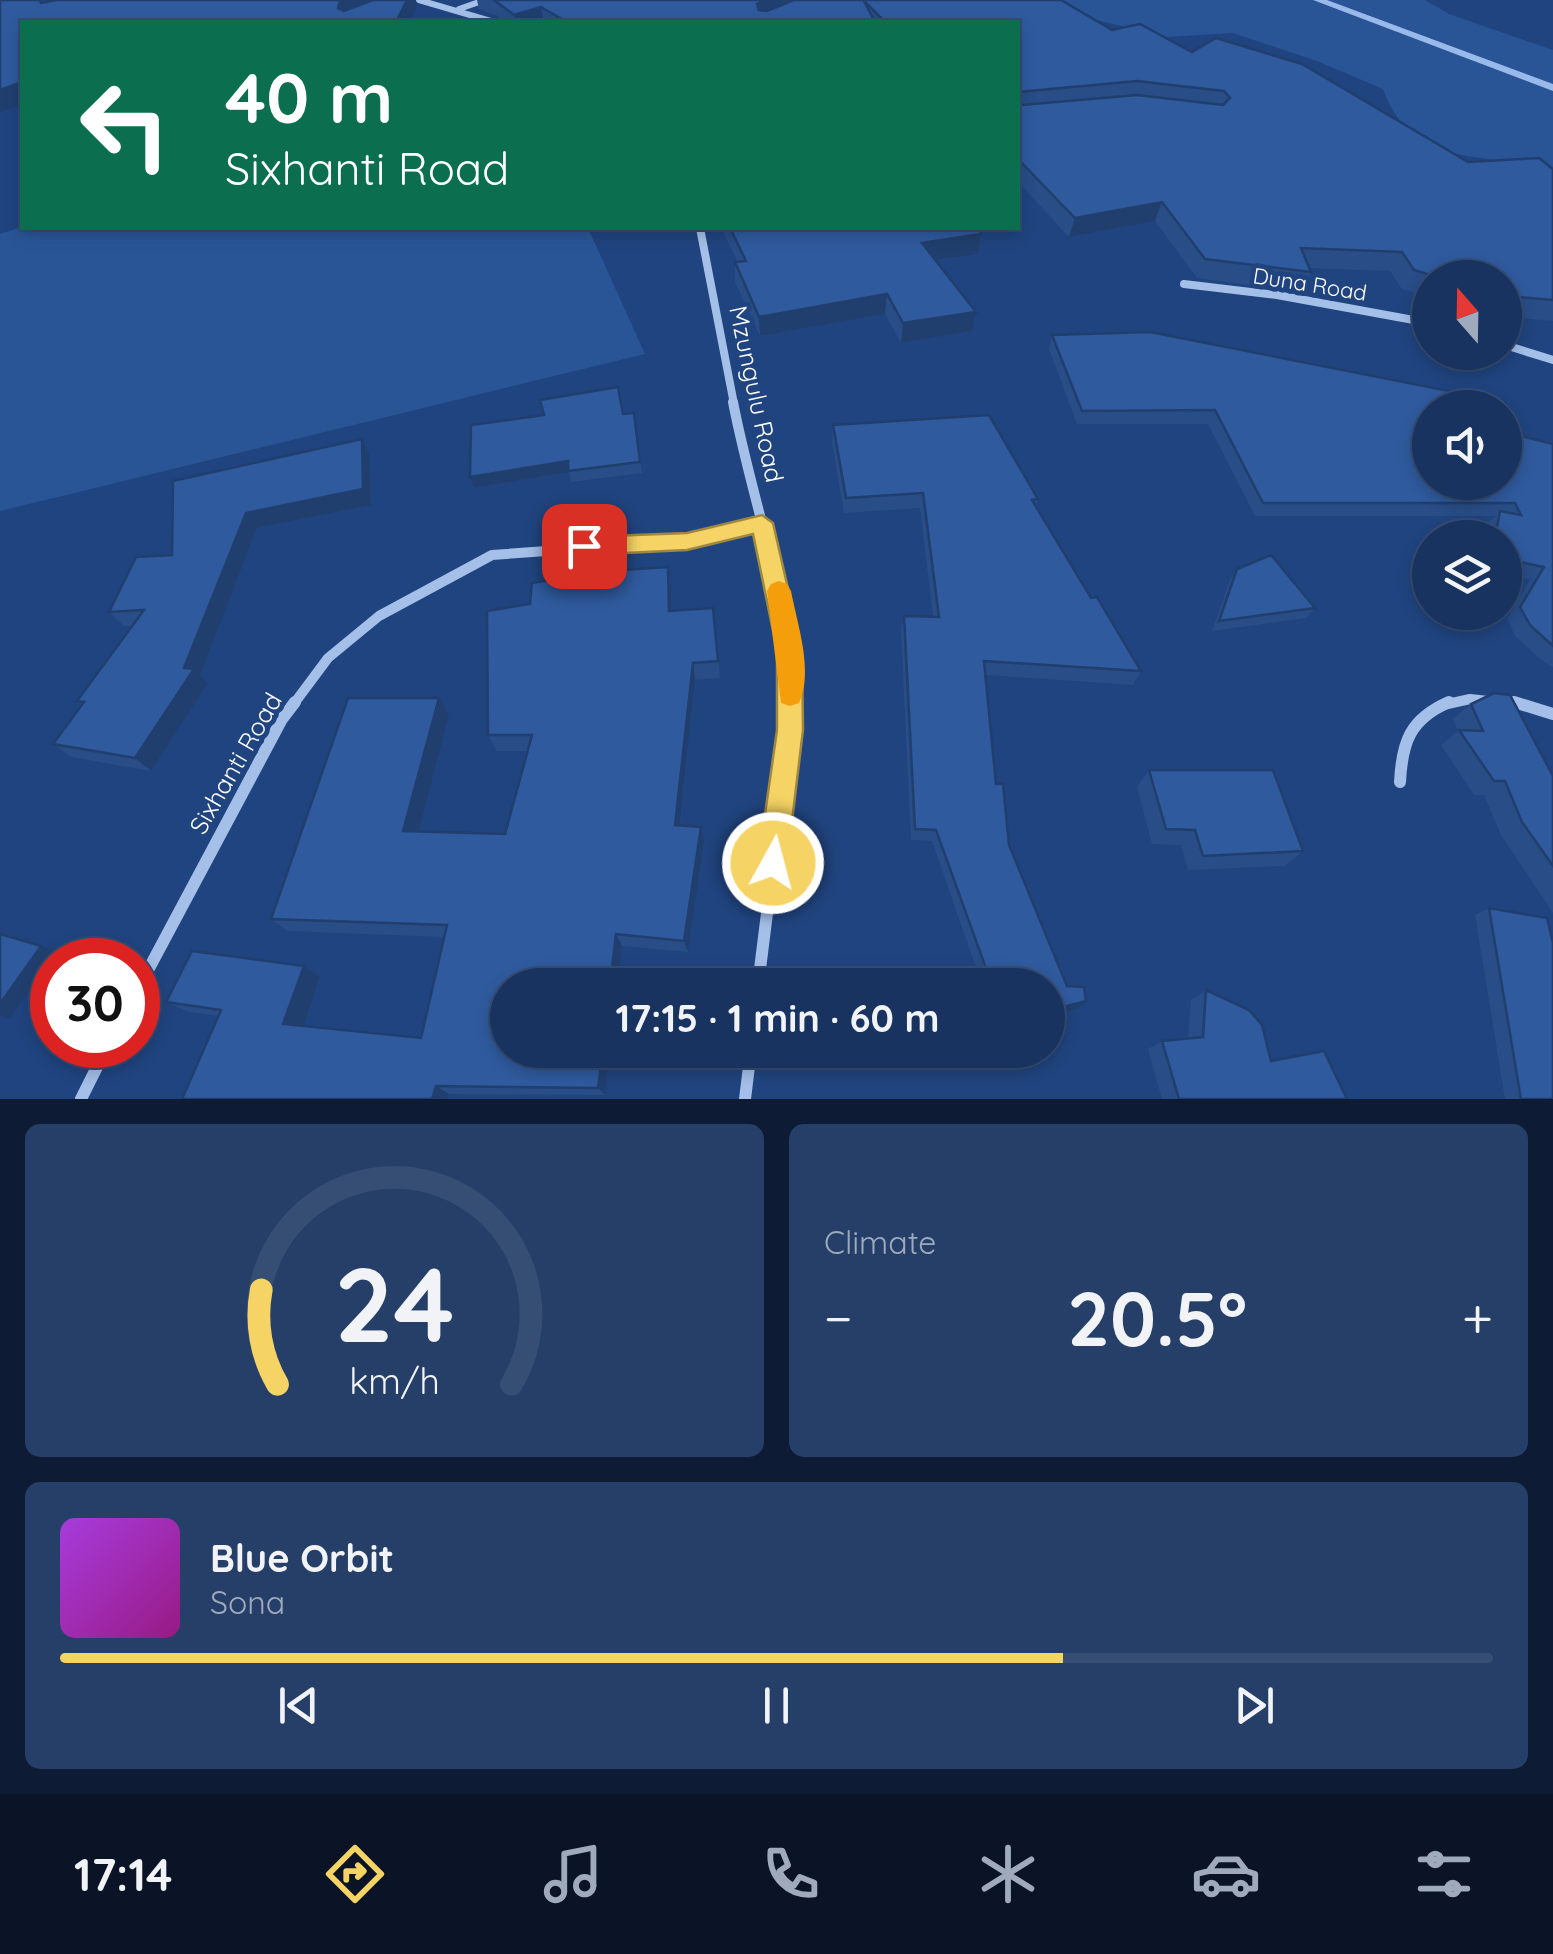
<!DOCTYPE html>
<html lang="en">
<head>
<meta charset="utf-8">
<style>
	body { margin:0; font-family:Quicksand,sans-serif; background:#253f68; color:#f1f3f6; height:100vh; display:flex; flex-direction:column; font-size:38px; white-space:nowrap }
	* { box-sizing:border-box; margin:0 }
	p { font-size:32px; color:#9faabd }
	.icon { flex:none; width:55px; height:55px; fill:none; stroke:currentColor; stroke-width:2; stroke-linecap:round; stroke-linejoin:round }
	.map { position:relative; height:1099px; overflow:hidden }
	.side { display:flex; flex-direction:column; gap:25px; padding:25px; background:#0d1c34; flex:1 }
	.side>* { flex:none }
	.top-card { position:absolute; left:20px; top:20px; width:1000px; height:210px; border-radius:0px; box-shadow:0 5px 15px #0003,0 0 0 2px #364e74; background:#0b6e4f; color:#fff; overflow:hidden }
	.needle { width:65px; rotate:340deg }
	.tools { position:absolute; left:1412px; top:260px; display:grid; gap:20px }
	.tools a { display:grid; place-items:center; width:110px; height:110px; border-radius:50%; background:#18335f; box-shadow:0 5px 15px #0003,0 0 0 2px #364e74; font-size:50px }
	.speed { position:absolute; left:30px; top:938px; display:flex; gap:20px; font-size:50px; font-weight:700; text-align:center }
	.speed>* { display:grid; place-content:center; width:130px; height:130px; border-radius:50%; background:#18335f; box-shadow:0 5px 15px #0003,0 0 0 2px #364e74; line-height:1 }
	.speed .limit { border:15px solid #d22; background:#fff; color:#111 }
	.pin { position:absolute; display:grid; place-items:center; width:85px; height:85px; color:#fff; margin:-42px; border-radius:20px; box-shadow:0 5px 15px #0006 }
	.me { position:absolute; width:110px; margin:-55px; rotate:7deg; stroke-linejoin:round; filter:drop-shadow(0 0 8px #0008) }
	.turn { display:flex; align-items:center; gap:35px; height:210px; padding:0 40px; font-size:45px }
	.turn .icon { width:130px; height:130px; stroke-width:2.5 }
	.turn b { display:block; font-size:70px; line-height:85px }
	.big { font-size:75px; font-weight:800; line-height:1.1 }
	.side .widget { flex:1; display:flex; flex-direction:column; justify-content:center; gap:15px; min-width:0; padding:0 35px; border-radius:15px; background:#253f68 }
	.side .dial { align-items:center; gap:0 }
	.dial svg { height:260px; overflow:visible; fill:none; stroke:#364e74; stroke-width:7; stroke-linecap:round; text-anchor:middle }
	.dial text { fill:#f1f3f6; stroke:none }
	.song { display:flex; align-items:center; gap:30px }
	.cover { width:120px; height:120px; border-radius:15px; background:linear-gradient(135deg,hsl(280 70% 55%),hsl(310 70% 35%)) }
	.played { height:10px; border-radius:5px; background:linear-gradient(90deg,#f5d364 70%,#364e74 70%) }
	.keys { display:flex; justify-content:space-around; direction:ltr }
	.heat { display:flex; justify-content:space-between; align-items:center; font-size:55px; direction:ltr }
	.side .tiles { flex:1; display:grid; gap:25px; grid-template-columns:1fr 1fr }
	.widget:last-child { grid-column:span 2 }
	.trip { position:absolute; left:490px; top:968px; width:575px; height:100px; border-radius:50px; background:#18335f; box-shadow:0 5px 15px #0003,0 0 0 2px #364e74; font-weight:800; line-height:100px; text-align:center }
	.tab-bar { display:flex; height:160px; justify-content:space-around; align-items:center; background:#0a1426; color:#9faabd }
	.tab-bar .icon { width:70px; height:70px }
	.tab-bar .current { color:#f5d364 }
	.tab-bar b { font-size:45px; color:#f1f3f6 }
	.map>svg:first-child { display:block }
	.green { fill:#295597 }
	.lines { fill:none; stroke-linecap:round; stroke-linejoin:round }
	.stream { fill:#98b9e9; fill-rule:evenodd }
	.street-far3 { stroke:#a4bfe8; stroke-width:6 }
	.street-far2 { stroke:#a4bfe8; stroke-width:8 }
	.street-far1 { stroke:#a4bfe8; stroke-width:10 }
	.street { stroke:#a4bfe8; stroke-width:12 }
	.wall { fill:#284d87 }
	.shaded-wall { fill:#213f6e }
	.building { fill:#2f5a9d; stroke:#213f6e; stroke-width:2.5; fill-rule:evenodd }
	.route { fill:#f5d364; stroke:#9f8941; stroke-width:2.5 }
	.slow { fill:#f59e0b }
	.labels { text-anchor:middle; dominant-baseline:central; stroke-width:10; stroke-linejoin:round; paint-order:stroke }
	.far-street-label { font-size:22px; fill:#fff; stroke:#20447f }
	.street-label { font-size:25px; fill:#fff; stroke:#20447f }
</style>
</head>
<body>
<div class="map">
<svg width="1553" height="1099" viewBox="0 0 1553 1099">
	<rect width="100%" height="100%" fill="#20447f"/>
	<!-- green -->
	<g class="green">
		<path d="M 1017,0 L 1425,0 L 1449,14 L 1553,50 L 1553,172 C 1486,148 1414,174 1383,89 L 1317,61 L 1233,33 L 1165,37 Z"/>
		<path d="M 22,227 L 588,228 L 645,354 L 0,511 L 0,234 Z"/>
	</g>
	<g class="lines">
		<!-- stream -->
		<path class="stream" d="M 1313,0 L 1327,0 L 1553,84 L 1553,91 Z"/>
		<!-- street-far3 -->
		<g class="street-far3">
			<path d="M 419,0 L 494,22"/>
			<path d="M 459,9 L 485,0"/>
		</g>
		<!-- street-far2 -->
		<g class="street-far2">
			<path d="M 700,228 L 734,404"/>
			<path d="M 1184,284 L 1277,295 L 1430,323"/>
			<path d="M 1505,345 L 1553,360"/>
		</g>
		<!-- street-far1 -->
		<g class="street-far1">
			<path d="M 733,402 C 753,506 790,596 790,705"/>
			<path d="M 293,705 L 328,658 L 379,616 L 492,555 L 687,541 L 762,523"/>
			<path d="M 1443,705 L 1470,699 L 1524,705"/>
		</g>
		<!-- street -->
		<g class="street">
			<path d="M 1514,702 L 1553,714"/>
			<path d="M 1400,782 C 1402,742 1410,719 1449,702"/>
			<path d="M 758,985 L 790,730 L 790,702"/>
			<path d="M 138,989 L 282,719 L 295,702"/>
			<path d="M 81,1099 L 108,1045"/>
			<path d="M 745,1099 L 751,1050"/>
		</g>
	</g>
	<!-- wall -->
	<g class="wall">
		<path d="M 477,0 L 1061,0 L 1112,30 L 1192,52 L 1468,162 L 1553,169 L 1553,321 L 1505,317 L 1505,278 L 1430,278 L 1430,303 L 1426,296 L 1402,289 L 1390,271 L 1309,268 L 1311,272 L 1300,292 L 1197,278 L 1155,221 L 1069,237 L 1018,182 L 1018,22 L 506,22 L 497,16 L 479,9 Z"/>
		<path d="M 721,228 L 978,228 L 981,234 L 978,254 L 935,260 L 972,331 L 901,343 L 885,314 L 760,336 L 735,282 L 735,262 L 738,262 Z"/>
		<path d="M 1052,335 L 1553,444 L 1553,667 L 1545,663 L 1516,637 L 1507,619 L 1530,579 L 1505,574 L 1505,538 L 1485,538 L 1488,523 L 1496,516 L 1255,516 L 1208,424 L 1077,424 L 1049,349 Z"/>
		<path d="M 623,414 L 636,424 L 642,473 L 571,482 L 569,472 L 474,488 Z"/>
		<path d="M 833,425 L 1038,499 L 1036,507 L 1091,598 L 1141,671 L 1133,685 L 986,675 L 996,784 L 1009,845 L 1077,1009 L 982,985 L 932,841 L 911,840 L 901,630 L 904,616 L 933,616 L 920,508 L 844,513 L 832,441 Z"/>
		<path d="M 369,455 L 371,505 L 257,528 L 200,676 L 208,683 L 151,771 L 71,757 L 53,744 L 82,705 L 77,701 L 132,626 L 124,626 L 109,612 L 172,555 Z"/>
		<path d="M 668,567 L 671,585 L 672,611 L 713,608 L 720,678 L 695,680 L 680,825 L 704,841 L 688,952 L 622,946 L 618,985 L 508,985 L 508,1050 L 610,1050 L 605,1095 L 449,1094 L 447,1099 L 182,1099 L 219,1016 L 188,1012 L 166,1002 L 304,966 L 320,977 L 303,1026 L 421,1038 L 444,937 L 288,931 L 271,919 L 439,698 L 449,715 L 418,832 L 505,834 L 527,751 L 497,751 L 488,735 L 530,604 Z"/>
		<path d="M 1237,569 L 1315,608 L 1306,618 L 1212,631 L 1230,580 Z"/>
		<path d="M 1471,704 L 1553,776 L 1553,913 L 1501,835 L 1484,795 L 1474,795 L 1441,745 L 1458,731 L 1453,719 Z"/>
		<path d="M 1149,770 L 1303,851 L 1285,866 L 1188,870 L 1181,845 L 1152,844 L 1137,787 Z"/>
		<path d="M 1489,908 L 1553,1099 L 1505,1099 L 1475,915 Z"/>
		<path d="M 1206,990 L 1271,1061 L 1347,1099 L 1162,1099 L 1148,1049 L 1162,1041 L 1188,1038 L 1191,1000 Z"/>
	</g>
	<!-- shaded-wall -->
	<g class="shaded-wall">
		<path d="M 342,0 L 393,0 L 345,18 L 338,8 L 340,1 Z"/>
		<path d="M 407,0 L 415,0 L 417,7 L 410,22 L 396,22 Z"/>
		<path d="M 765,0 L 799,0 L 757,20 L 757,4 Z"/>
		<path d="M 541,7 L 544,22 L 516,22 L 514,15 Z"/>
		<path d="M 22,82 L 22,104 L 0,112 L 0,90 Z"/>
		<path d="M 1162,202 L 1155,221 L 1069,237 L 1075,218 Z"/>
		<path d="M 981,234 L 978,254 L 919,262 L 922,243 Z"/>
		<path d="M 887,294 L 885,314 L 760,336 L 759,317 Z"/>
		<path d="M 976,312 L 972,331 L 901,343 L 903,323 Z"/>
		<path d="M 362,439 L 369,455 L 371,505 L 257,528 L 200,676 L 208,683 L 151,771 L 135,758 L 184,668 L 246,513 Z"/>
		<path d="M 568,461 L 569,472 L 474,488 L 470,477 Z"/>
		<path d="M 668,567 L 671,585 L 672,630 L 669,611 Z"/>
		<path d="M 693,663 L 695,680 L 678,840 L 675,825 Z"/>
		<path d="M 439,698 L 449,715 L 415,845 L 403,831 Z"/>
		<path d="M 701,827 L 704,841 L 688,952 L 684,941 Z"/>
		<path d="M 616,934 L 622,946 L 618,985 L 610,985 Z"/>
		<path d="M 41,946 L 56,952 L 10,1018 L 0,1015 L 0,1004 Z"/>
		<path d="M 304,966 L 320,977 L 301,1033 L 283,1024 Z"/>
		<path d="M 1086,1001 L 1077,1009 L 1048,1017 L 1048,1011 Z"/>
		<path d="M 603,1050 L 610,1050 L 605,1095 L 598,1088 Z"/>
		<path d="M 436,1086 L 449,1094 L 447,1099 L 432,1099 Z"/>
	</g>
	<!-- building -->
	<g class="building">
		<path d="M 0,0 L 40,0 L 41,3 L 56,0 L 342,0 L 340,1 L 338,8 L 344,11 L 373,0 L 407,0 L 396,22 L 22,22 L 22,82 L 0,90 Z"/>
		<path d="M 494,0 L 765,0 L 757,4 L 759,10 L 767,11 L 794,0 L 1061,0 L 1112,30 L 1140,24 L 1192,52 L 1216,38 L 1302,64 L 1468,162 L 1539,158 L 1553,169 L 1553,300 L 1505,296 L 1505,278 L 1440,278 L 1414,270 L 1402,252 L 1301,248 L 1311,272 L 1205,259 L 1162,202 L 1075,218 L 1018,159 L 1018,101 L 1022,105 L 1137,95 L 1223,105 L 1230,98 L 1224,91 L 1137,81 L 1019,92 L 1018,94 L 1018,22 L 885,22 L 864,1 L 875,22 L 567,22 L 541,7 L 514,15 Z"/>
		<path d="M 730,228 L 978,228 L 981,234 L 922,243 L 976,312 L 903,323 L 887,294 L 759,317 L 735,262 L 746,261 Z"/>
		<path d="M 1150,332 L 1505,402 L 1513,434 L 1553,444 L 1553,646 L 1530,625 L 1520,607 L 1544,567 L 1505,559 L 1505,538 L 1495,538 L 1500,511 L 1521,515 L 1515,503 L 1263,503 L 1215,410 L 1082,411 L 1052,335 ZM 1430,408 L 1505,408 L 1505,482 L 1430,482 Z"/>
		<path d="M 618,387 L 623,414 L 634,413 L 640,462 L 568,471 L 568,461 L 470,477 L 471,425 L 544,415 L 540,400 Z"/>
		<path d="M 989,415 L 1038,499 L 1032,500 L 1091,598 L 1097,597 L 1141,671 L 984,661 L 996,784 L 1003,784 L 1009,845 L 1067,986 L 1084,987 L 1086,1001 L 1048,1011 L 1048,985 L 855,985 L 855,982 L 992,985 L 936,830 L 915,829 L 904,616 L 939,617 L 923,493 L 846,498 L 833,425 Z"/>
		<path d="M 362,439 L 363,489 L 246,513 L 184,668 L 194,669 L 135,758 L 53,744 L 84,702 L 77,701 L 144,610 L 109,612 L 136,557 L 172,555 L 173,481 Z"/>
		<path d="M 1271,555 L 1315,608 L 1219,621 L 1237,569 Z"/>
		<path d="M 668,567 L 669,611 L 713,608 L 718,661 L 693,663 L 675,825 L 701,827 L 684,941 L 616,934 L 610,985 L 508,985 L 508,1050 L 603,1050 L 598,1088 L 436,1086 L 432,1099 L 182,1099 L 221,1010 L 166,1002 L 192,951 L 304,966 L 283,1024 L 421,1038 L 447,925 L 271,919 L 348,698 L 439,698 L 403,831 L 505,834 L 532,735 L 488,735 L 487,611 L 530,604 L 532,583 L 606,571 Z"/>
		<path d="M 1494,693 L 1510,695 L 1553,776 L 1553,866 L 1522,822 L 1505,781 L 1494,781 L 1459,730 L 1483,731 L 1471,704 Z"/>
		<path d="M 1149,770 L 1273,770 L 1303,851 L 1203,856 L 1195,830 L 1166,829 Z"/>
		<path d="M 1489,908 L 1547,918 L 1553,943 L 1553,1099 L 1521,1099 Z"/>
		<path d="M 0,934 L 41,946 L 0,1004 Z"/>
		<path d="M 1206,990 L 1249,1010 L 1262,1025 L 1271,1061 L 1324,1051 L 1347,1099 L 1179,1099 L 1162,1041 L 1203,1037 Z"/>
	</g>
	<!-- route -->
	<path class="route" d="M 762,515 L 773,523 L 802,650 L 803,730 L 787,863 L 783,873 L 773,878 L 762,873 L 758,863 L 777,730 L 777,650 L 753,534 L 687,550 L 584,555 L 572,546 L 584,537 L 687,533 Z"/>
	<!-- slow -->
	<path class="slow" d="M 779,581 L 787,584 L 791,591 C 797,623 814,672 799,703 L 790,706 L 781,703 L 767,591 L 771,584 Z"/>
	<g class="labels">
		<!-- far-street labels -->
		<g class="far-street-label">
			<text transform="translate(1310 284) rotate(9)">Duna Road</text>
		</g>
		<!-- street labels -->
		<g class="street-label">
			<text transform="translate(757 394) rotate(78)">Mzungulu Road</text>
			<text transform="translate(235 763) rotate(-60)">Sixhanti Road</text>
		</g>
	</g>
</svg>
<div class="tools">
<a><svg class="needle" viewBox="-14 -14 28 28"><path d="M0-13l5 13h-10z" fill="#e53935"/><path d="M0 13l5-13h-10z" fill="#9faabd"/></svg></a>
<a><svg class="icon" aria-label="sound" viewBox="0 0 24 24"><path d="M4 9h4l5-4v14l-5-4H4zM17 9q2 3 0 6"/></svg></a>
<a><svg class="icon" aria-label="layers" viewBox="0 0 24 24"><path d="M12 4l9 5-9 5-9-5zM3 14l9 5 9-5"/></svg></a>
</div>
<div class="speed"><div class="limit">30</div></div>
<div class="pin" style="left:584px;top:546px;background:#d93025"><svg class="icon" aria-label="arrive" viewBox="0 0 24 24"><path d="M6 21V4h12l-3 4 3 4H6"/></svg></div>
<svg class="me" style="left:773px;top:863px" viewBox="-20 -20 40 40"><circle r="17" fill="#f5d364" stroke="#fff" stroke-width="3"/><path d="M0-11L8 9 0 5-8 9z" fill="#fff"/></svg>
<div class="trip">17:15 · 1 min · 60 m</div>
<div class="top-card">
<div class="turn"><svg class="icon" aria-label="left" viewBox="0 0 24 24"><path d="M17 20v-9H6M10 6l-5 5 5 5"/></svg><div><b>40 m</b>Sixhanti Road</div></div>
</div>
</div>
<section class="side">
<div class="tiles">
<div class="widget dial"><svg viewBox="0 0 100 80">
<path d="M14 69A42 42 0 1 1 86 69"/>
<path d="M14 69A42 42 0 0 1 9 40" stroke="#f5d364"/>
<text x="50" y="56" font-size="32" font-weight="700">24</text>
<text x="50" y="72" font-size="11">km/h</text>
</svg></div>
<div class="widget"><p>Climate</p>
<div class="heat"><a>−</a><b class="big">20.5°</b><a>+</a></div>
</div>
<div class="widget">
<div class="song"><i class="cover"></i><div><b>Blue Orbit</b><p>Sona</p></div></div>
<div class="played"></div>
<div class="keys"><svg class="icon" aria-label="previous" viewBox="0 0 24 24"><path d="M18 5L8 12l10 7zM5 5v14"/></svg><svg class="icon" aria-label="pause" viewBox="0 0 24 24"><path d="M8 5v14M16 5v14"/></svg><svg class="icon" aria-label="next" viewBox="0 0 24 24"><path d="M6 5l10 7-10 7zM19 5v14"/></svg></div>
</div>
</div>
</section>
<nav class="tab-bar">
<b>17:14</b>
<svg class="icon current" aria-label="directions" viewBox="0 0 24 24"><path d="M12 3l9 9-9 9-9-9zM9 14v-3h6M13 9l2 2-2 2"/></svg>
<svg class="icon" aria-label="music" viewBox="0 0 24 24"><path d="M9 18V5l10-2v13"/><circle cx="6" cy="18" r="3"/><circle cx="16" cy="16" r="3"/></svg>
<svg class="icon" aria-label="phone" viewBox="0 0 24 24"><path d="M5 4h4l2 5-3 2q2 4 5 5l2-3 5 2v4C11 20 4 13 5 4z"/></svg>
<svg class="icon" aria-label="climate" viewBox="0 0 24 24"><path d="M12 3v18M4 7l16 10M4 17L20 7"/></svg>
<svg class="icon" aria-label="car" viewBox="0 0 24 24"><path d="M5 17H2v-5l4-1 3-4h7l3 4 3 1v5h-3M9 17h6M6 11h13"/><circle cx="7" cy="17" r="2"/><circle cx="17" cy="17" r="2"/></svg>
<svg class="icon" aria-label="filters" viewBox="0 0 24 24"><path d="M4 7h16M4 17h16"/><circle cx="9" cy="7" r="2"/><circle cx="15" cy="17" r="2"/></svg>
</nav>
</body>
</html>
